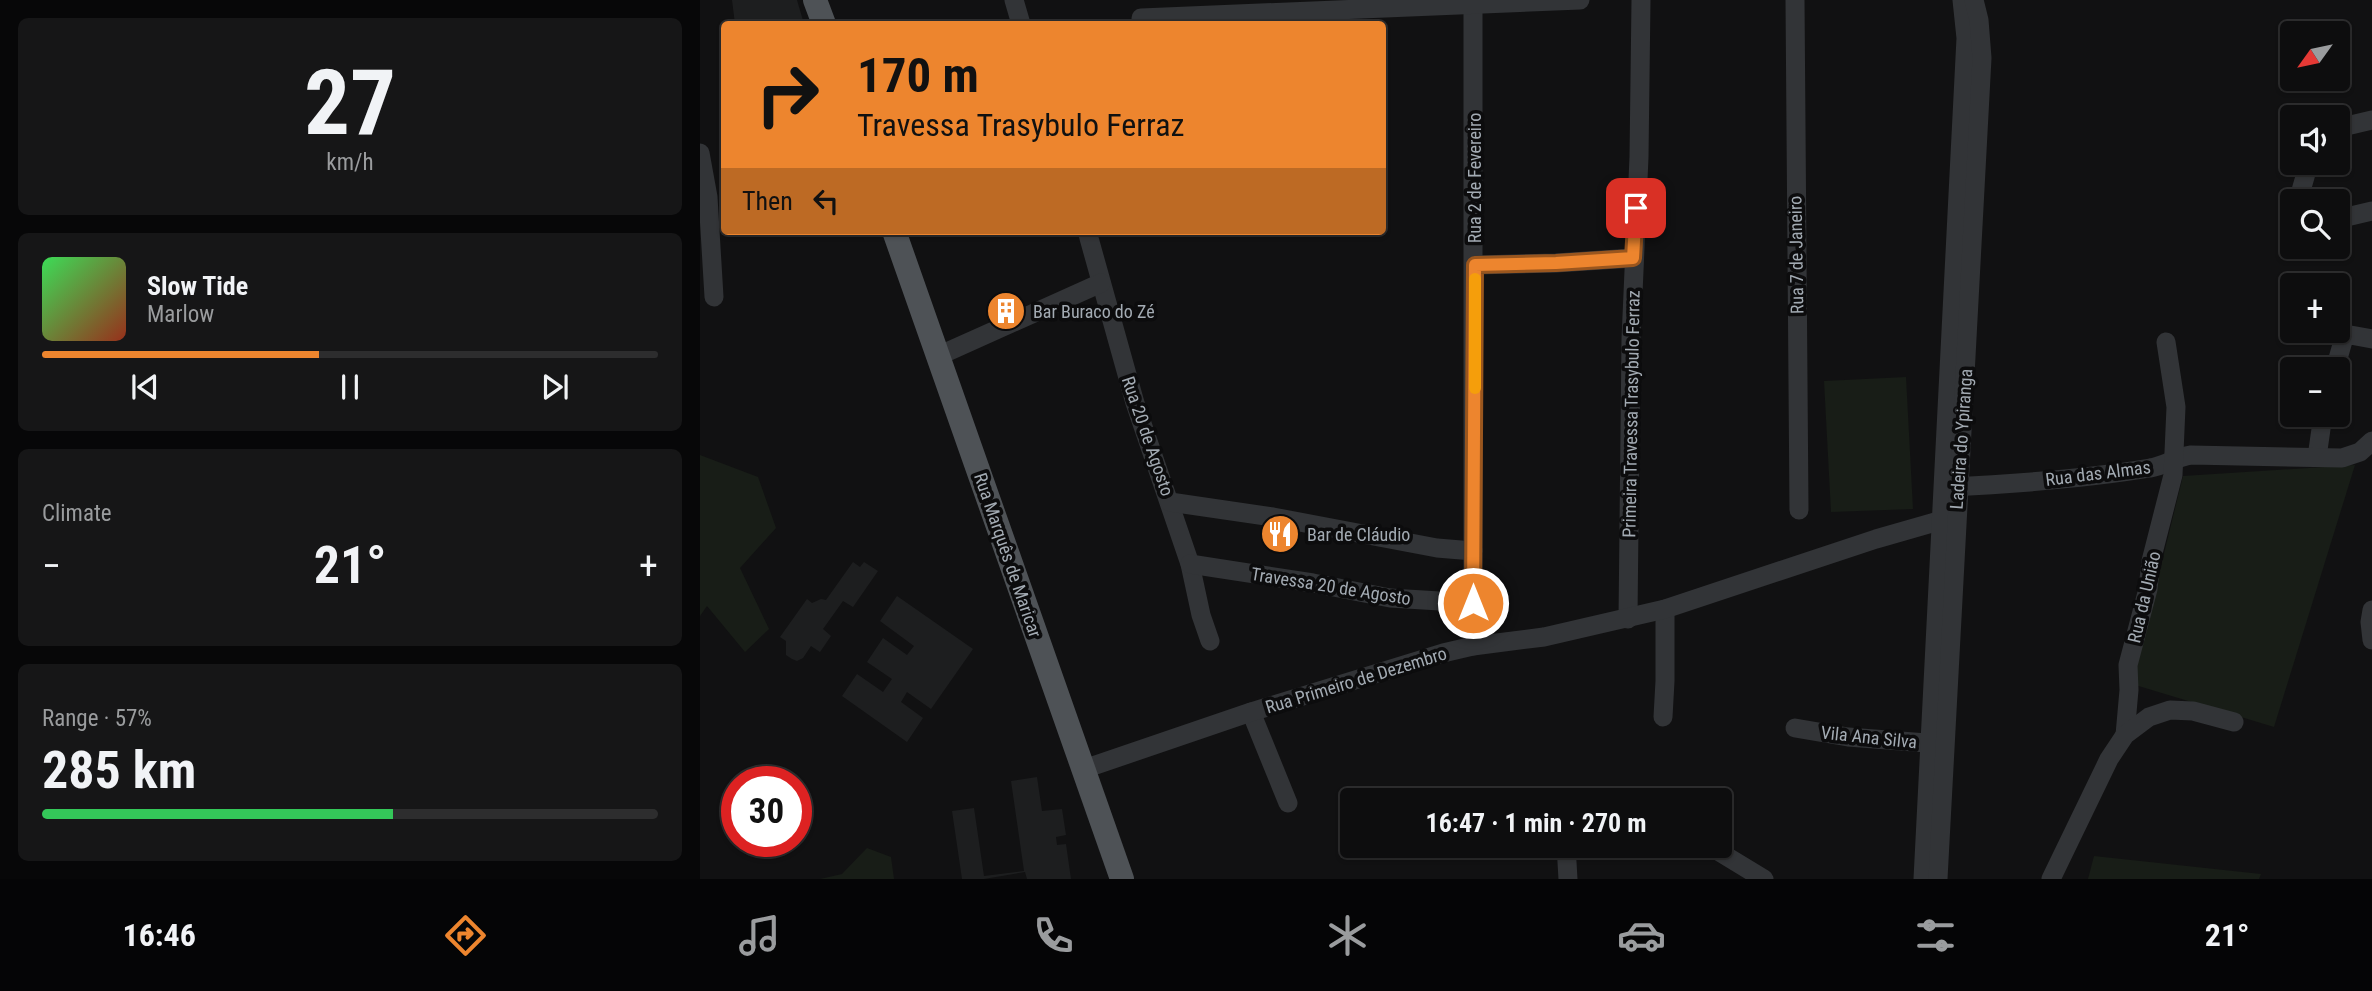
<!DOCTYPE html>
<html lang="en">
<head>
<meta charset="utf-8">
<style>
	body { margin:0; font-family:"Roboto Condensed",sans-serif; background:#161617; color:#f1f3f6; height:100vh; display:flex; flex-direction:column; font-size:26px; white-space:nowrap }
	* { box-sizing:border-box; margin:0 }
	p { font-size:23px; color:#9a9c9e }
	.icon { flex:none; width:38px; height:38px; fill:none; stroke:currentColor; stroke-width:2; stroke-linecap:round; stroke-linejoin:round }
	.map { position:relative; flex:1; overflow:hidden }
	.drawer { display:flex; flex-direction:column; gap:18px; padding:18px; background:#070708; width:700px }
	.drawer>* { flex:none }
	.banner { position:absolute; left:21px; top:21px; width:665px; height:214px; border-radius:7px; box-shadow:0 2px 5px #0004,0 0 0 2px #2d2d2e; background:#ed852e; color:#111; overflow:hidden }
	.needle { width:46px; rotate:237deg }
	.tools { position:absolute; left:1580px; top:21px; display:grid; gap:14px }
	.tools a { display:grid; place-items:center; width:70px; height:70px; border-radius:7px; background:#0d0d0e; box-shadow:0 2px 5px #0004,0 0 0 2px #2d2d2e; font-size:35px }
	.speed { position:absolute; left:21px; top:766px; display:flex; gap:14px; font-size:35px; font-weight:700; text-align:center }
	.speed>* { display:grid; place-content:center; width:91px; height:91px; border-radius:50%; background:#0d0d0e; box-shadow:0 2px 5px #0004,0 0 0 2px #2d2d2e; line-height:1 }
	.speed .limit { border:10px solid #d22; background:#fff; color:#111 }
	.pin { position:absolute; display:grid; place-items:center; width:60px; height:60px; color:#fff; margin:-30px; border-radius:14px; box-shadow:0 4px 10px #0006 }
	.me { position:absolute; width:77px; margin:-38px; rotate:0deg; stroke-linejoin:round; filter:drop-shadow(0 0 5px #0008) }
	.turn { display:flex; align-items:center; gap:24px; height:147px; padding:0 21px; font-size:32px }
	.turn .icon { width:91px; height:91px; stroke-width:2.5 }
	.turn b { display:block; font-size:49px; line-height:60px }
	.then { display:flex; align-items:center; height:66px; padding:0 21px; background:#0003; gap:14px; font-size:26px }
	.big { font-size:52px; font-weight:700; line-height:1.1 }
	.drawer .widget { flex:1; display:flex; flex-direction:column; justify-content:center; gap:10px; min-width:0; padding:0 24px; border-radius:10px; background:#161617 }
	.drawer .dial { align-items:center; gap:0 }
	.dial b { font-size:91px; line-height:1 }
	.song { display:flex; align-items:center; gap:21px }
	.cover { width:84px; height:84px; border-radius:10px; background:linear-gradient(135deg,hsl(130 70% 55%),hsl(10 70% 35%)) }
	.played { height:7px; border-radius:4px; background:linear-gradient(90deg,#ed852e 45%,#2d2d2e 45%) }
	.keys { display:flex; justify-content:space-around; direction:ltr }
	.heat { display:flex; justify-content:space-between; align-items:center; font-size:38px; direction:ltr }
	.charge { height:10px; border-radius:5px; background:linear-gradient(90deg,#34c759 57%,#2d2d2e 0) }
	.trip { position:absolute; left:640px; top:788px; width:392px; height:70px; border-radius:7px; background:#0d0d0e; box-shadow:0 2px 5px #0004,0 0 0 2px #2d2d2e; font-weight:700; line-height:70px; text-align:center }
	.dock { display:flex; height:112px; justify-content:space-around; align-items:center; background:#050506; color:#9a9c9e }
	.dock .icon { width:49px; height:49px }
	.dock .current { color:#ed852e }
	.dock b { font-size:32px; color:#f1f3f6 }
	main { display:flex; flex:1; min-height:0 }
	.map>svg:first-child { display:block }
	.built { fill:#1d1e1f }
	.green { fill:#181d17 }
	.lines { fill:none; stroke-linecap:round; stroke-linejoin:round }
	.minor { stroke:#323437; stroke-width:19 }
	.major { stroke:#4e5256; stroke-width:24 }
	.route-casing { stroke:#9a561e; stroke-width:18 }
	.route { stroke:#ed852e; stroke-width:12 }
	.slow { stroke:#f59e0b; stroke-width:12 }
	.labels { text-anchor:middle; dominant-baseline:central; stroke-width:7; stroke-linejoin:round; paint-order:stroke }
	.street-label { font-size:18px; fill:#a3abb3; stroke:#0c0c0d }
	.poi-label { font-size:18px; fill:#a3abb3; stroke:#0c0c0d; text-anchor:start }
</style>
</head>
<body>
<main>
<section class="drawer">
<div class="widget dial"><b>27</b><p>km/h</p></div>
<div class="widget">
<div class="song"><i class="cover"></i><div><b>Slow Tide</b><p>Marlow</p></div></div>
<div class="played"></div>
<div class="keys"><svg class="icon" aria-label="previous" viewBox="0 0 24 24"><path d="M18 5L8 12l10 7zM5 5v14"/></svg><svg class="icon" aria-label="pause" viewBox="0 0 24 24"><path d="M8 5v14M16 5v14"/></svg><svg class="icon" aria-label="next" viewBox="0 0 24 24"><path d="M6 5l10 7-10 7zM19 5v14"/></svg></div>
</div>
<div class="widget"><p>Climate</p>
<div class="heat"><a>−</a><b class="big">21°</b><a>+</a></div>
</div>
<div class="widget"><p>Range · 57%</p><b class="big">285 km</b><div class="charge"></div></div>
</section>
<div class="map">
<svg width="1672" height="879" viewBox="0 0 1672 879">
	<rect width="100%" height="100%" fill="#111112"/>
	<!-- built -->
	<g class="built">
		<path d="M 32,0 L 97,0 L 104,24 L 35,24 Z"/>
		<path d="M 153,562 L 160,567 L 164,562 L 178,571 L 153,607 L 143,601 L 123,629 L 131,636 L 120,652 L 111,646 L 103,658 L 97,661 L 92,659 L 86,655 L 86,641 L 80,637 L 107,599 L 112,603 L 121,599 L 126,600 Z"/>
		<path d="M 197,596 L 273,649 L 231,709 L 207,692 L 201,702 L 223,718 L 207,742 L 142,696 L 157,674 L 183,692 L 192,679 L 167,662 L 183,638 L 207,655 L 214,646 L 180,621 Z"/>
		<path d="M 337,777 L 342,811 L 362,809 L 366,835 L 356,837 L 357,845 L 366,844 L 371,879 L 327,879 L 325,872 L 284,879 L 262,879 L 252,811 L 274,808 L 284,876 L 324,871 L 311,781 Z"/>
	</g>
	<!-- green -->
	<g class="green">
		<path d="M 1206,377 L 1213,509 L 1131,512 L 1124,381 Z"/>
		<path d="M 0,455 L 58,477 L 76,528 L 40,568 L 69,629 L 45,652 L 7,606 L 0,616 Z"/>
		<path d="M 1655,465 L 1574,727 L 1432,684 L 1483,476 Z"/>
		<path d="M 167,848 L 191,857 L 194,879 L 120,879 L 142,874 Z"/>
		<path d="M 1394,856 L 1561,874 L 1559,879 L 1388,879 Z"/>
	</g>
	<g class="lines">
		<!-- minor -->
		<g class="minor">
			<path d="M 314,0 L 321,24"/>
			<path d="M 1095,0 L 1099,510"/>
			<path d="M 773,4 L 773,646"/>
			<path d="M 441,18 L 880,0"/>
			<path d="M 1638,128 L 1672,120"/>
			<path d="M 0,153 L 8,197 L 14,297"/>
			<path d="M 1598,201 L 1609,163"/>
			<path d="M 1638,219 L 1672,211"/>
			<path d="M 387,231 L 435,403 L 490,564 L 501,615 L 510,641"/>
			<path d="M 775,265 L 856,263 L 933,258"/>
			<path d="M 238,356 L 401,283"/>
			<path d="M 1635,369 L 1645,334 L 1672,339"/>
			<path d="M 1617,457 L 1623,415"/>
			<path d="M 1247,487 C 1314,484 1384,479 1450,468 C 1464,466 1476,457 1491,455 L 1642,458 L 1660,452 L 1672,441"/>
			<path d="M 470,502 L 573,517 L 737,548 L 773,551"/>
			<path d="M 490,564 L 613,583 L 690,598 L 773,603"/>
			<path d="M 1672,610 L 1670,622 L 1672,640"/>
			<path d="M 928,619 L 931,339 L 939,157 L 941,0"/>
			<path d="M 551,712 L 588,803"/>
			<path d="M 963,717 L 965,681 L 965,609"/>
			<path d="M 1095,728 L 1148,737 L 1240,744"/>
			<path d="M 1425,735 L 1429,690 L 1428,665 L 1448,589 L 1451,561 L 1473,475 L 1476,407 L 1466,342"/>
			<path d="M 384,769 L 551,712 L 743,653 L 773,646 L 844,637 L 965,609 L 1176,539 L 1256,516"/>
			<path d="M 926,796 L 932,800"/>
			<path d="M 866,845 L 868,879"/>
			<path d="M 1008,845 L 1064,879"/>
			<path d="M 1223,879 L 1266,38 L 1262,0"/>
			<path d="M 1238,879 L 1282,58 L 1279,20 L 1274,0"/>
			<path d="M 1351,879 L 1409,759 L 1425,735 L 1449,717 L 1470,710 L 1493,711 L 1534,722"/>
		</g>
		<!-- major -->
		<g class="major">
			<path d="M 115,0 L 124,24"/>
			<path d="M 194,231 L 422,879"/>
		</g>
	</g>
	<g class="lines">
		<defs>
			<path id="route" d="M 773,603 L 775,265 L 856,263 L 933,258 L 936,208"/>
		</defs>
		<!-- route casing -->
		<use href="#route" class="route-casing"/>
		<!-- route -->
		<use href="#route" class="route"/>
		<!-- slow -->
		<path class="slow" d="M 775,388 L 775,279"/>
	</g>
	<!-- icons -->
	<defs>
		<symbol id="building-disc" viewBox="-11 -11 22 22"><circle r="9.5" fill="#ed852e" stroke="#0c0c0d"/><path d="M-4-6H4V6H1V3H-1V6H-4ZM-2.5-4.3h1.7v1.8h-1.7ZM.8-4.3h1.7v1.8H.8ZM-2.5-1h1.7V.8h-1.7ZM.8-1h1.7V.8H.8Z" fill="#fff"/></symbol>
		<symbol id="restaurant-disc" viewBox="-11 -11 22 22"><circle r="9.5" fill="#ed852e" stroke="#0c0c0d"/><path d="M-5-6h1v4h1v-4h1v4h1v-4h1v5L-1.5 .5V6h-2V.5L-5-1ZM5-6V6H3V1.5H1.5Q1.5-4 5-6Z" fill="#fff"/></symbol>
	</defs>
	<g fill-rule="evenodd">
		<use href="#building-disc" x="284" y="289" width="44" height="44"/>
		<use href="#restaurant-disc" x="558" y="512" width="44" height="44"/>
	</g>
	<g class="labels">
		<!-- street labels -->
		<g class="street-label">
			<text transform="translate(774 178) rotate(-90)">Rua 2 de Fevereiro</text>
			<text transform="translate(1096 255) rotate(-91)">Rua 7 de Janeiro</text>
			<text transform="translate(931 414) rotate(-89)">Primeira Travessa Trasybulo Ferraz</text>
			<text transform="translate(448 436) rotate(71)">Rua 20 de Agosto</text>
			<text transform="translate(1261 439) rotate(-86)">Ladeira do Ypiranga</text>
			<text transform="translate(1398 473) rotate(-7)">Rua das Almas</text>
			<text transform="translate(308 555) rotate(71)">Rua Marquês de Maricar</text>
			<text transform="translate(631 586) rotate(9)">Travessa 20 de Agosto</text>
			<text transform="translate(1444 597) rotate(-77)">Rua da União</text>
			<text transform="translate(656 680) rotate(-17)">Rua Primeiro de Dezembro</text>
			<text transform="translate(1169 737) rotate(6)">Vila Ana Silva</text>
		</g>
		<!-- poi labels -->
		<g class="poi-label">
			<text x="333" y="311">Bar Buraco do Zé</text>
			<text x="607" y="534">Bar de Cláudio</text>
		</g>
	</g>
</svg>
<div class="tools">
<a><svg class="needle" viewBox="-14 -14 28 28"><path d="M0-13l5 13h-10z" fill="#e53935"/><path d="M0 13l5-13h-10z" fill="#9a9c9e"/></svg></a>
<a><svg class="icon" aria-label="sound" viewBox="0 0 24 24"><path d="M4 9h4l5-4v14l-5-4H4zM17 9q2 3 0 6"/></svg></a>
<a><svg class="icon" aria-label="search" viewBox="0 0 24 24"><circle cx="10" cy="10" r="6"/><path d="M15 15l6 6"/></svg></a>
<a>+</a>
<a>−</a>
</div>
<div class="speed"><div class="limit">30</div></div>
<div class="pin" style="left:936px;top:208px;background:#d93025"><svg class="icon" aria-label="arrive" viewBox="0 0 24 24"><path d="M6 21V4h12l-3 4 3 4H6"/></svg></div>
<svg class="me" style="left:773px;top:603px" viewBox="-20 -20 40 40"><circle r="17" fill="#ed852e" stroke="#fff" stroke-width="3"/><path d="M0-11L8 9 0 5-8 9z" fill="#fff"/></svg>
<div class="trip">16:47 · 1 min · 270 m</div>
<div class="banner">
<div class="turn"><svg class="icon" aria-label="right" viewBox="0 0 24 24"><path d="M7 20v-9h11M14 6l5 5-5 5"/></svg><div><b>170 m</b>Travessa Trasybulo Ferraz</div></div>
<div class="then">Then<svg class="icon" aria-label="left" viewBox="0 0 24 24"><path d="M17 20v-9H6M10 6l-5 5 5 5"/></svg></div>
</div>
</div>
</main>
<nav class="dock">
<b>16:46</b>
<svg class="icon current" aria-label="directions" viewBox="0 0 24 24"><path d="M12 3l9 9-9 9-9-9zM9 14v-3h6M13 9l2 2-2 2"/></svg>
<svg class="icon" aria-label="music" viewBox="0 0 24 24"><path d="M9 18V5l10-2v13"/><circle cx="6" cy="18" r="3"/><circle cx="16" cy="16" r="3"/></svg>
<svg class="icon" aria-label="phone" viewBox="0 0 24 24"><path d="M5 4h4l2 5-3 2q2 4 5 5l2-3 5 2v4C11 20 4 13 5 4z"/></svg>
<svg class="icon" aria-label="climate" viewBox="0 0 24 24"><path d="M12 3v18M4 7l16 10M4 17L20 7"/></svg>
<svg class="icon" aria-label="car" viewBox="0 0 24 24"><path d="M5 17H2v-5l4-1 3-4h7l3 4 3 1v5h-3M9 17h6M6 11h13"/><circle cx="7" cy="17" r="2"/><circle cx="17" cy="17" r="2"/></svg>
<svg class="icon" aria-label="filters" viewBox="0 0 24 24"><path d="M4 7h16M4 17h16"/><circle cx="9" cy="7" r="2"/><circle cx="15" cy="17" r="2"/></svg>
<b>21°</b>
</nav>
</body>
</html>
